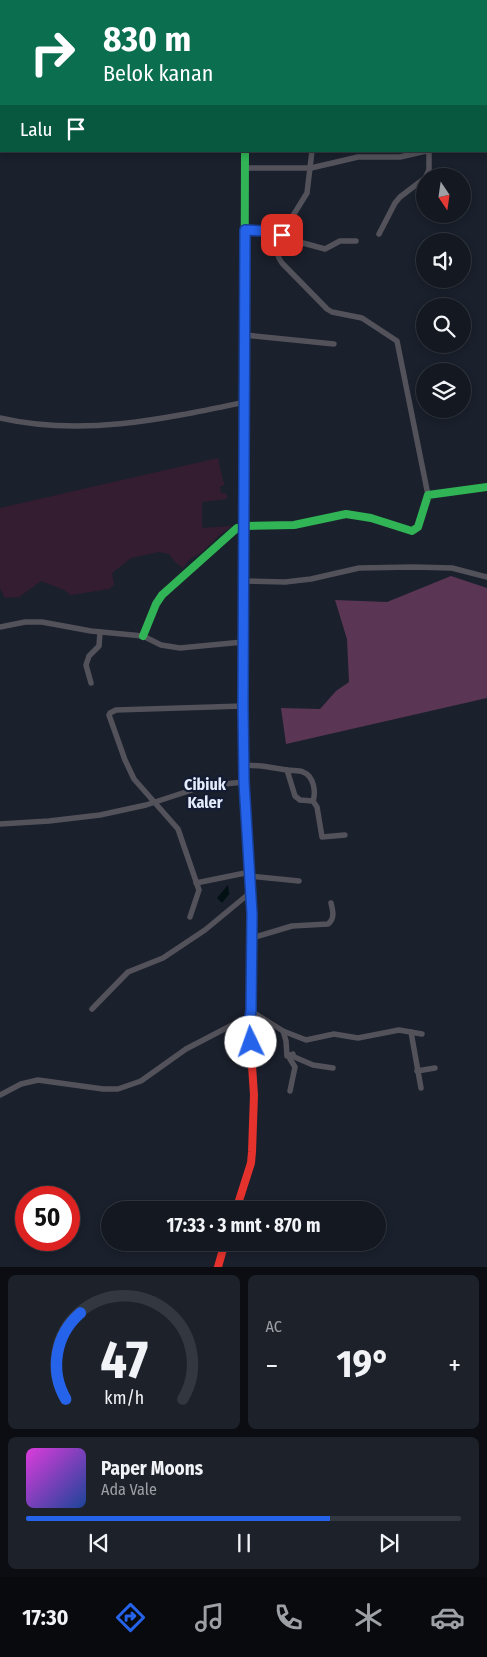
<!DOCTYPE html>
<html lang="id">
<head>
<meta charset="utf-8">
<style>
	body { margin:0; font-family:"Fira Sans Condensed",sans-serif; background:#1d212a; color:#f1f3f6; height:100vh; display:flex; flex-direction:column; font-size:19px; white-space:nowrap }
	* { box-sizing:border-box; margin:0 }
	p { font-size:16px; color:#9da0a5 }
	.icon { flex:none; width:28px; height:28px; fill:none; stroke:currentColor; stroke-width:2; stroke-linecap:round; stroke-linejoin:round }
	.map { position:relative; height:1267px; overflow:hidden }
	.sheet { display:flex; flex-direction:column; gap:8px; padding:8px; background:#0b0d12; flex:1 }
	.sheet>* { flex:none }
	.hud { position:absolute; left:0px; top:0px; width:488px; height:152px; box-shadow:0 2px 8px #0003,0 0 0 1px #33373f; background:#0b6e4f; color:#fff; overflow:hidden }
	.needle { width:32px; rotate:167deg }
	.buttons { position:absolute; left:416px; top:168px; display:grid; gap:10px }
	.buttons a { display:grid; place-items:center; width:55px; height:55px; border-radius:50%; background:#141821; box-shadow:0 2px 8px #0003,0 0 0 1px #33373f; font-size:25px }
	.speed { position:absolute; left:15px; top:1186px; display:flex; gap:10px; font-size:25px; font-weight:700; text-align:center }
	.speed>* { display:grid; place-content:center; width:65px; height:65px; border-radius:50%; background:#141821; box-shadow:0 2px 8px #0003,0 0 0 1px #33373f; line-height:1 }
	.speed .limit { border:8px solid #d22; background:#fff; color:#111 }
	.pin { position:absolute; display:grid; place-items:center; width:42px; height:42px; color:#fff; margin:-21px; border-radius:10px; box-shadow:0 2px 8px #0006 }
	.me { position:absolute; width:55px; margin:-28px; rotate:357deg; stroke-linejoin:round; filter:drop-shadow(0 0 4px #0008) }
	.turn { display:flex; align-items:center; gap:18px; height:105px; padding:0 20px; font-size:22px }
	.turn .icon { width:65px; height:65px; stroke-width:2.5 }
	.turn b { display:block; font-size:35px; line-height:42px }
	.then { display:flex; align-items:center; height:48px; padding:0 20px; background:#0003; gap:10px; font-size:19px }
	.big { font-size:38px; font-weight:700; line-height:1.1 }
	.sheet .widget { flex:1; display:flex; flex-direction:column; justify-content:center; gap:8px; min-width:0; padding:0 18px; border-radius:8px; background:#1d212a }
	.sheet .dial { align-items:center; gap:0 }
	.dial svg { height:130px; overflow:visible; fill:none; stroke:#33373f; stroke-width:7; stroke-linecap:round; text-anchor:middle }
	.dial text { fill:#f1f3f6; stroke:none }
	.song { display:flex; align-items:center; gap:15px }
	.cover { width:60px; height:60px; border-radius:8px; background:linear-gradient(135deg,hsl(300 70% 55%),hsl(220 70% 35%)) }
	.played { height:5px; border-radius:2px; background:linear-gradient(90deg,#2563eb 70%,#33373f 70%) }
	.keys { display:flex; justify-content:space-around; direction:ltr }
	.heat { display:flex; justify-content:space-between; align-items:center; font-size:28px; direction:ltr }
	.sheet .tiles { flex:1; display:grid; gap:8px; grid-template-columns:1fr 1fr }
	.widget:last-child { grid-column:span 2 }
	.trip { position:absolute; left:101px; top:1201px; width:285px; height:50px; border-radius:25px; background:#141821; box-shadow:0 2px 8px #0003,0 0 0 1px #33373f; font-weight:700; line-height:50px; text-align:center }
	.menu { display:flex; height:80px; justify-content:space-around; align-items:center; background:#080a0d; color:#9da0a5 }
	.menu .icon { width:35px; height:35px }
	.menu .active { color:#2563eb }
	.menu b { font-size:22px; color:#f1f3f6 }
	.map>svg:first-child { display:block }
	.green { fill:#351d31 }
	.forest { fill:#5a3654 }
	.water { fill:#021113 }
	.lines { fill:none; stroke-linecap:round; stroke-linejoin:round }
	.street { stroke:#53525a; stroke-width:5.5 }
	.fast { stroke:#30b455; stroke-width:8 }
	.slow { stroke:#ff9f0a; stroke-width:8 }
	.jam { stroke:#e5322d; stroke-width:8 }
	.route-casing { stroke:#184099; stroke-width:12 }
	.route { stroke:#2563eb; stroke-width:9 }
	.labels { text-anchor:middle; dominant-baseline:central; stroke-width:4.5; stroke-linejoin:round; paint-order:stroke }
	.quarter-label { font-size:16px; font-weight:bold; fill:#e4ebfc; stroke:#131c33 }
</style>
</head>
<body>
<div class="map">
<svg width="487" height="1267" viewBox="0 0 487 1267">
	<rect width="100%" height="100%" fill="#1a202c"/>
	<!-- green -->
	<path class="green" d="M 218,458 L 223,481 L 225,484 L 220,487 L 221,493 L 226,493 L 227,499 L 202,502 L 202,528 L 232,526 L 217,537 L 201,553 L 190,559 L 183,568 L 175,562 L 169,554 L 159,552 L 131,558 L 112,573 L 114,585 L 109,589 L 71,595 L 64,590 L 41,581 L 19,597 L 5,598 L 0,588 L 0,508 Z"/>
	<!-- forest -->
	<path class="forest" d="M 451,576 L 487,588 L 487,698 L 286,744 L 281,708 L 320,709 L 336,691 L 349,682 L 347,639 L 335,600 L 387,602 Z"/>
	<!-- water -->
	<path class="water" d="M 228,885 L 229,893 L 230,893 L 222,903 L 217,898 Z"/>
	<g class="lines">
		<!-- street -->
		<g class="street">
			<path d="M 295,0 L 295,1"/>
			<path d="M 486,51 L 487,51"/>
			<path d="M 245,168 L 311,168 L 358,157 L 400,157 L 426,151"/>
			<path d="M 426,176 L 429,170 L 429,151"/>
			<path d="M 245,230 L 264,231 L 281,235 L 307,193 L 312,151"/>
			<path d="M 379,234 L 395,203 L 400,197 L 425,178"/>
			<path d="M 356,241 L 340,241 L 325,249 L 292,240 L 281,235 C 278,246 274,253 282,263 L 327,309 L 332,312 L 362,318 L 397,341 L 428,495"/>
			<path d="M 245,335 L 334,344"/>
			<path d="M 0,418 C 82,437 164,419 245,402"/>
			<path d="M 244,581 L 285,582 L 311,579 L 359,568 L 413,567 L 452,568 L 487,577"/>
			<path d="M 0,627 L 25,622 L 42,622 L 91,631 L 143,636 L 161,645 L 180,648 L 243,642"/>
			<path d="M 91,683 L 86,665 L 89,656 L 99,646 L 100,632"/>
			<path d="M 244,765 L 262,766 L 287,770 L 295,796 L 300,800 L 313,801 L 317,807 L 322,837 L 345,835"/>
			<path d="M 287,770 C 292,771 299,770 303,772 C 314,776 316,792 313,801"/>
			<path d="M 0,824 L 49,821 L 100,815 L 146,805 L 204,786 L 244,782"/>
			<path d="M 250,876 L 299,881"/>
			<path d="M 196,883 L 250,872"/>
			<path d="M 190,917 L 199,890 L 178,829 L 134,779 L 125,760 L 109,715 L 110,713 L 116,710 L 243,706"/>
			<path d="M 252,938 L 292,926 L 328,924 C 335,919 333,911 331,903"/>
			<path d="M 92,1009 L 128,972 L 163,958 L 205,930 L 251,892"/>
			<path d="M 251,1011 L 283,1031 L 286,1041 L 287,1056 L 293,1054 L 290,1059 L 295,1067 L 290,1091"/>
			<path d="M 283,1031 L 306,1040 L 334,1034 L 358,1038 L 399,1030 L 422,1034"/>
			<path d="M 411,1032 L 421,1088"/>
			<path d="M 292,1056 L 313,1065 L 333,1068"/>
			<path d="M 417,1071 L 435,1068"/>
			<path d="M 0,1095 L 21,1084 L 38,1080 L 103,1089 L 118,1089 L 141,1081 L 186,1049 L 234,1024 L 249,1021"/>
		</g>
		<!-- fast -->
		<g class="fast">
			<path d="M 250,0 L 250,1"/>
			<path d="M 244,478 L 245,151"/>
			<path d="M 143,636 L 156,604 L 162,595 L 237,528 L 244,526 L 294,525 L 346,514 L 371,518 L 412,531 L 418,527 L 428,495 L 487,487"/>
		</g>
		<!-- slow -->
		<path class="slow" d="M 244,478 L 244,782 L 250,894"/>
		<!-- jam -->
		<g class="jam">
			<path d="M 236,1210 L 251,1163 L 252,1152 L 254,1095 L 249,1021 L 251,1011 L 250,894"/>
			<path d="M 218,1267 L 225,1242"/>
		</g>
	</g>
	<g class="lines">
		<defs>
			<path id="route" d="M 251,1042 L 249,1021 L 251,1011 L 252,914 L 244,782 L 243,706 L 245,230 L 264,231 L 282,235"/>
		</defs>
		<!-- route casing -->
		<use href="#route" class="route-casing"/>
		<!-- route -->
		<use href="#route" class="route"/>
	</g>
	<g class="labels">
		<!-- quarter labels -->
		<g class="quarter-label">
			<text x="205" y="784">Cibiuk<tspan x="205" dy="18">Kaler</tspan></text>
		</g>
	</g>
</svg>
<div class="buttons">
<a><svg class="needle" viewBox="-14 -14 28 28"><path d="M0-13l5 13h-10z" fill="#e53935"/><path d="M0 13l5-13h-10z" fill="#9da0a5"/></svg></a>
<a><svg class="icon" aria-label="sound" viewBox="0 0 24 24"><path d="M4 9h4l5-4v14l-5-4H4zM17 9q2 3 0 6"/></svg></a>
<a><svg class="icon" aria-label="search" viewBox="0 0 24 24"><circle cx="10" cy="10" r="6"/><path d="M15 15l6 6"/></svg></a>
<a><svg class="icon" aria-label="layers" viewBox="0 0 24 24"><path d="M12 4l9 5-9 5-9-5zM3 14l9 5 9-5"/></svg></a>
</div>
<div class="speed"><div class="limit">50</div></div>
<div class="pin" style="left:282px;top:235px;background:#d93025"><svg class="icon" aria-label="arrive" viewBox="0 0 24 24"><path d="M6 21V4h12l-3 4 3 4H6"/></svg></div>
<svg class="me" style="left:251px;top:1042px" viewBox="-20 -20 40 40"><circle r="19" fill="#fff"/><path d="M0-13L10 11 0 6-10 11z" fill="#2563eb"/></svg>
<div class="trip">17:33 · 3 mnt · 870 m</div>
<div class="hud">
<div class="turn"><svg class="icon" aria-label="right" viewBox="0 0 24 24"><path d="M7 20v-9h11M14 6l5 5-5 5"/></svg><div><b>830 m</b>Belok kanan</div></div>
<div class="then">Lalu<svg class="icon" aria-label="arrive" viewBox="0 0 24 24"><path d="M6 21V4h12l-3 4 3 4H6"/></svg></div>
</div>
</div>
<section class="sheet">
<div class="tiles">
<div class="widget dial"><svg viewBox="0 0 100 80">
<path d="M14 69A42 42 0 1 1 86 69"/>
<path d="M14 69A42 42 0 0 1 23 16" stroke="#2563eb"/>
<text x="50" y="56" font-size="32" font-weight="700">47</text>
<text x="50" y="72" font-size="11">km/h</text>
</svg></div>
<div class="widget"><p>AC</p>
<div class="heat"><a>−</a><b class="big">19°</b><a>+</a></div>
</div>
<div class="widget">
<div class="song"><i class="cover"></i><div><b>Paper Moons</b><p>Ada Vale</p></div></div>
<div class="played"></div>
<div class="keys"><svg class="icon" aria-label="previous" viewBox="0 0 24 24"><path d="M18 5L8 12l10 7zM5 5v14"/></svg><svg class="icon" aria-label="pause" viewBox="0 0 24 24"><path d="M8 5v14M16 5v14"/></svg><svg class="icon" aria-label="next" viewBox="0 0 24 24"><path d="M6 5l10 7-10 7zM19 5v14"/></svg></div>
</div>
</div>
</section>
<nav class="menu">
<b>17:30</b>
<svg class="icon active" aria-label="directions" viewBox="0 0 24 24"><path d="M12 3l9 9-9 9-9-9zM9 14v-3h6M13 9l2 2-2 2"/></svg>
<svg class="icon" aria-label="music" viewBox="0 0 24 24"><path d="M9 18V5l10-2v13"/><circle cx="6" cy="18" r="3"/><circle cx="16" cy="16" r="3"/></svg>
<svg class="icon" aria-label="phone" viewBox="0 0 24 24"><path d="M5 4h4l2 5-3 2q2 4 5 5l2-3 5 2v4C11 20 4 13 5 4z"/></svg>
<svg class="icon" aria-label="climate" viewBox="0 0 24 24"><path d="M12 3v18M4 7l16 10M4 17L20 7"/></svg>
<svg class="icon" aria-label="car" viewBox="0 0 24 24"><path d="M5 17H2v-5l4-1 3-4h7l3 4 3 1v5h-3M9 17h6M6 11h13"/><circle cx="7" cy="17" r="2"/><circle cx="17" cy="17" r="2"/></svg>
</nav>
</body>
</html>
